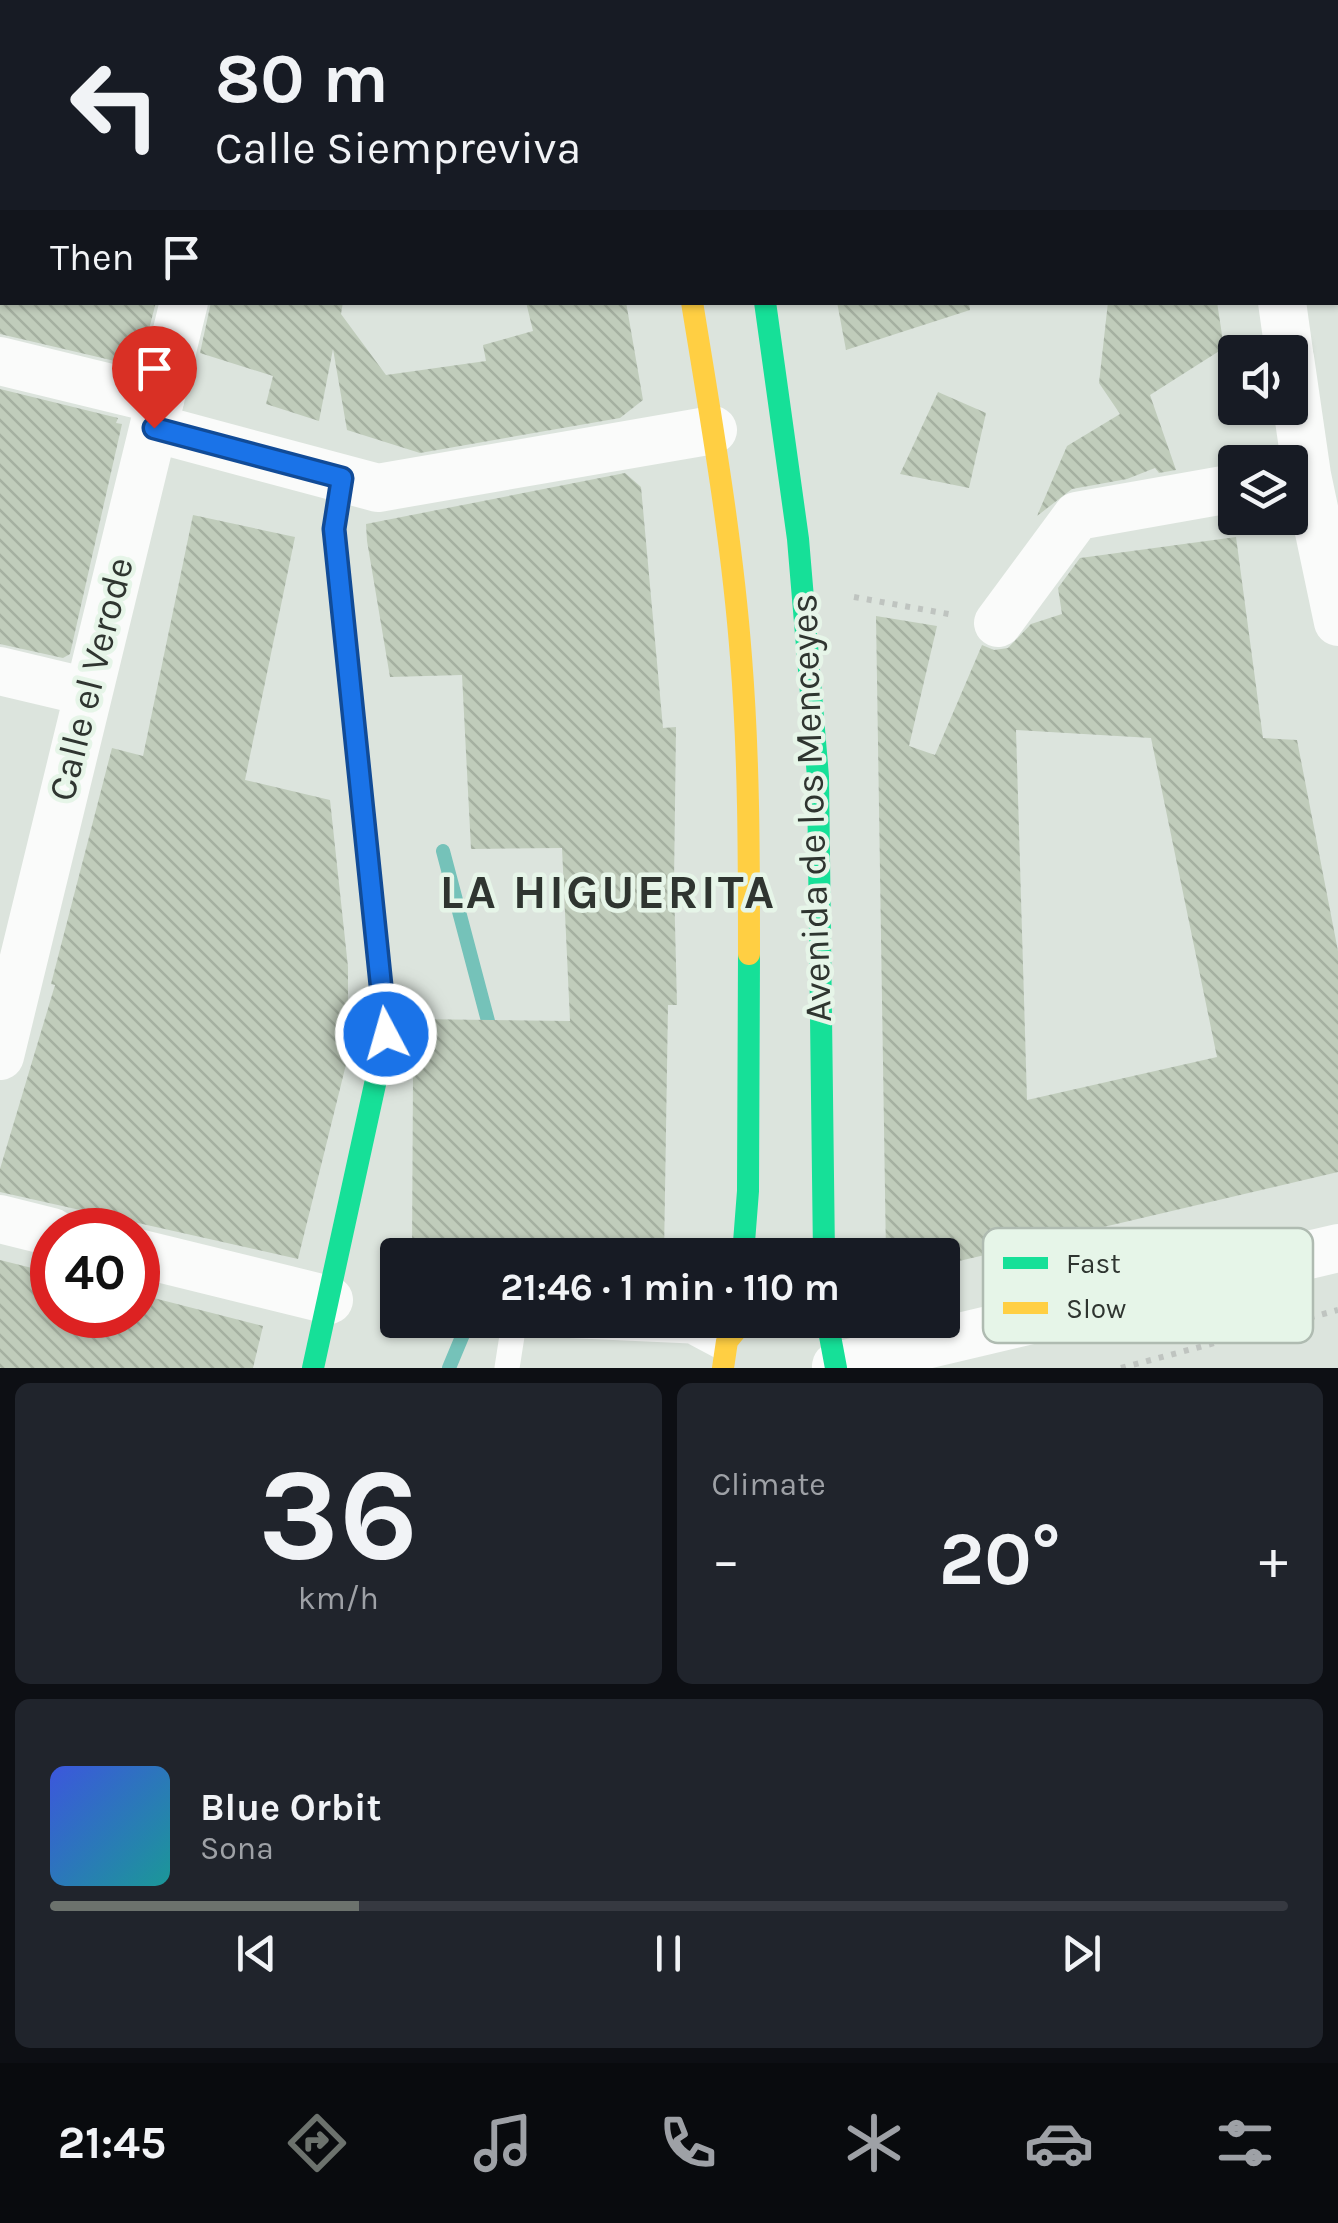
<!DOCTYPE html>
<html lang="en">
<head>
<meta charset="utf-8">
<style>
	body { margin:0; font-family:Karla,sans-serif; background:#20242c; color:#f1f3f6; height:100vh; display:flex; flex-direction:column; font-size:38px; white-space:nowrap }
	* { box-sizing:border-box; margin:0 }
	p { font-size:32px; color:#9ea1a6 }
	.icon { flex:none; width:55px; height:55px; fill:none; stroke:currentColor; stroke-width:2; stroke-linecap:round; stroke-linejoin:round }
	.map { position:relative; height:1368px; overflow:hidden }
	.details { display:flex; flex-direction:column; gap:15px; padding:15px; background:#0d0f14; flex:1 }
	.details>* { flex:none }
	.guide { position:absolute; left:0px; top:0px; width:1340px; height:305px; box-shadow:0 2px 8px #0004; background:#171b24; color:#f1f3f6; overflow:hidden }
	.tools { position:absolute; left:1218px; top:335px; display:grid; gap:20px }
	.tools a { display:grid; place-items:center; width:90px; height:90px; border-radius:10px; background:#171b24; box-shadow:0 2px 8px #0004; font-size:50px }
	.speed { position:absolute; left:30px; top:1208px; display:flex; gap:20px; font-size:50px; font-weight:700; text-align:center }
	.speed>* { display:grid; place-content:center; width:130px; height:130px; border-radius:50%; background:#171b24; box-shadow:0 2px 8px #0004; line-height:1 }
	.speed .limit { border:15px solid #d22; background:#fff; color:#111 }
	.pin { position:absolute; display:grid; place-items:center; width:85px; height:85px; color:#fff; margin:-102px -42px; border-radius:50% 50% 50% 0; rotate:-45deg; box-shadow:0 0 10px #0007 }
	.pin .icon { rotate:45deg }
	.me { position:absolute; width:110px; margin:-55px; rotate:354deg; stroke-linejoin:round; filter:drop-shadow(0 0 8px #0008) }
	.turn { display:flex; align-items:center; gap:35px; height:210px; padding:0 50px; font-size:45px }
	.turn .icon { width:130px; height:130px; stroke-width:2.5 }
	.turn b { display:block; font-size:70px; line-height:85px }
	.then { display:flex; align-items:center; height:95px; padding:0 50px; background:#0003; gap:20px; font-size:38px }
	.big { font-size:75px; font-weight:700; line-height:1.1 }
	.details .tile { flex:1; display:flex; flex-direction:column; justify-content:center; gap:15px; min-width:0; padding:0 35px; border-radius:15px; background:#20242c }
	.details .dial { align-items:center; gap:0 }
	.dial b { font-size:130px; line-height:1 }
	.song { display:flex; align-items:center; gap:30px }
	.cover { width:120px; height:120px; border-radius:15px; background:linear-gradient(135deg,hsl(230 70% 55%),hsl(180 70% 35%)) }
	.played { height:10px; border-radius:5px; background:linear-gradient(90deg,#6c726d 25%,#363941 25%) }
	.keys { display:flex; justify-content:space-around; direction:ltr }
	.heat { display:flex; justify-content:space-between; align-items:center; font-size:55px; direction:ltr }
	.details .tiles { flex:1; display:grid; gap:15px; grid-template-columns:1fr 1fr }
	.tile:last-child { grid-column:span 2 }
	.trip { position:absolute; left:380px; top:1238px; width:580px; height:100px; border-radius:10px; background:#171b24; box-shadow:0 2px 8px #0004; font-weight:700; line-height:100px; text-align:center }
	.dock { display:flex; height:160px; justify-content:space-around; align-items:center; background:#090b0e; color:#9ea1a6 }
	.dock .icon { width:70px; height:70px }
	.dock .active { color:#6c726d }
	.dock b { font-size:45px; color:#f1f3f6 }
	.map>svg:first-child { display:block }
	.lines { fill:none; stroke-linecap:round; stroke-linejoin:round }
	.stream { stroke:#75c2b9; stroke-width:14 }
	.building { fill:url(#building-back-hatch); fill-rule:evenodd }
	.path { stroke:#bfc4c0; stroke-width:6; stroke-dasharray:5 8; stroke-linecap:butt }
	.lane { stroke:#fafbfa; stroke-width:25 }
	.street { stroke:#fafbfa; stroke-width:48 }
	.fast { stroke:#16e098; stroke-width:22 }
	.slow { stroke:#ffcf43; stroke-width:22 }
	.route-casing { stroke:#114b97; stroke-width:25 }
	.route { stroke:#1a73e8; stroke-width:18 }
	.labels { text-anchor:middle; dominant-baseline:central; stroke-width:9; stroke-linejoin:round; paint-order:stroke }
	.street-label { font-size:38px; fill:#2f3530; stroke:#e6f5e8 }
	.district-label { font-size:48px; font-weight:bold; letter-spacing:2.5px; fill:#2f3530; stroke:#e6f5e8 }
	.key { fill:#e6f5e8; stroke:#afbbb1; stroke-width:2.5 }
	.key-label { font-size:28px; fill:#2f3530 }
</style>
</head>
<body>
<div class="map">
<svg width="1338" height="1368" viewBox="0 0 1338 1368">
	<defs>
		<pattern id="building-back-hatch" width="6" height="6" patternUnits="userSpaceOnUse" patternTransform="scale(2.5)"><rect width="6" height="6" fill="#c0ccbb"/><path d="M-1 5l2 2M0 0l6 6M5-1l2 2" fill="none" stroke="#a5b0a1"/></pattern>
	</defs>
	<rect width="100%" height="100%" fill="#dce4dd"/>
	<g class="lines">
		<!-- stream -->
		<g class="stream">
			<path d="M 443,851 L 488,1021"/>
			<path d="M 449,1368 L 469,1320"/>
		</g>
	</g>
	<!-- building -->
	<g class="building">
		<path d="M 0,302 L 156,302 L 147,337 L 141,335 L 132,365 L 0,334 Z"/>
		<path d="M 211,302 L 343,302 L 341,314 L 386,375 L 486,361 L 483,345 L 533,331 L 526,302 L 626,302 L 643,400 L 620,418 L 420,453 L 347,430 L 333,349 L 319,421 L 266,404 L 273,376 L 200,353 Z"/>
		<path d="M 837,302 L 969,302 L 970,310 L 846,350 Z"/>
		<path d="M 1108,302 L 1217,302 L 1224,348 L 1150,395 L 1176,470 L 1159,473 L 1155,468 L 1127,479 L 1072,489 L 1037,516 L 1067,446 L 1120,414 L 1099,383 Z"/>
		<path d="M 0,389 L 118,418 L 116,423 L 122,424 L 70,654 L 63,658 L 0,644 Z"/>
		<path d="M 938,392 L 986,413 L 969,488 L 900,474 Z"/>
		<path d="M 625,473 L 641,487 L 663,728 L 676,727 L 674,884 L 677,1005 L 668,1005 L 664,1255 L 412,1255 L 413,1074 L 409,1073 L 417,1040 L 416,1019 L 570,1021 L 562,848 L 471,849 L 462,675 L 390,677 L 367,541 L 366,524 Z"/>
		<path d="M 193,515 L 295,537 L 245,780 L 330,800 L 348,967 L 348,1018 L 353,1018 L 354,1032 L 298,1259 L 0,1192 L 0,1169 L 55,985 L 51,984 L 112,748 L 143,756 Z"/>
		<path d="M 1236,537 L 1263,738 L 1297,740 L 1338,951 L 1338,1172 L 942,1265 L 942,1255 L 886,1255 L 876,616 L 937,626 L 909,746 L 935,755 L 982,645 L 994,650 L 1008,648 L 1031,624 L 1062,614 L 1058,588 L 1080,558 ZM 1016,730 L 1151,738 L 1217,1057 L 1027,1100 Z"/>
		<path d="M 0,1260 L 52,1273 L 52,1315 L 138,1315 L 138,1294 L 263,1326 L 253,1368 L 0,1368 Z"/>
	</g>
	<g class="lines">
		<!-- path -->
		<g class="path">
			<path d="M 854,597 L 954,615"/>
			<path d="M 1121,1368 L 1338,1310"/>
		</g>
		<!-- lane -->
		<path class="lane" d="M 507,1368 L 514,1323 L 691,1331 L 723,1348"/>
		<!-- street -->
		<g class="street">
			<path d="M 1236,0 L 1236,2"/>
			<path d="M 258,2 L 259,0"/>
			<path d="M 0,81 L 2,82"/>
			<path d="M 1282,302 L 1289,352"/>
			<path d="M 1290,358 L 1307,475 L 1338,622"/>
			<path d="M 0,361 L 160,400"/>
			<path d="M 154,428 L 378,488 L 713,430"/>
			<path d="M 998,623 L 1077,516 L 1235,488"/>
			<path d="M 0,671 L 88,692"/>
			<path d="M 0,1056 L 184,302"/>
			<path d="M 0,1219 L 52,1232"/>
			<path d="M 138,1253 L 329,1300"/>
			<path d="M 836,1366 L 1338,1248"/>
		</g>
		<!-- fast -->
		<g class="fast">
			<path d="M 644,0 L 645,2"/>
			<path d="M 716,0 L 717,2"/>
			<path d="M 765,302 L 798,539 L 818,777 L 824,1255"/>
			<path d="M 743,1255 L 748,1191 L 749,954"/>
			<path d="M 827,1320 L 836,1368"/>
			<path d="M 313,1368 L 386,1034 L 334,529 L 342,478"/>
		</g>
		<!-- slow -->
		<g class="slow">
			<path d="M 692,302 C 711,419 732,538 741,657 C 749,756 749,855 749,954"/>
			<path d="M 723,1368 L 727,1341 L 744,1320"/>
		</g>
	</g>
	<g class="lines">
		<defs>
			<path id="route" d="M 154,428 L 342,478 L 334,529 L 386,1034"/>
		</defs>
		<!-- route casing -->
		<use href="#route" class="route-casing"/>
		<!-- route -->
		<use href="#route" class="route"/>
	</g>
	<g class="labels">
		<!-- street labels -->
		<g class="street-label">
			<text transform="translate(91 679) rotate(-76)">Calle el Verode</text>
			<text transform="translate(811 808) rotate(-92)">Avenida de los Menceyes</text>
		</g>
		<!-- district labels -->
		<g class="district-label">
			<text x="608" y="892">LA HIGUERITA</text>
		</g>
	</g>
	<!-- legend -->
	<rect x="983" y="1228" width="330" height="115" rx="15" class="key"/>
	<rect x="1003" y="1257" width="45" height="12" fill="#16e098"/>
	<rect x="1003" y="1302" width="45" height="12" fill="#ffcf43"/>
	<g class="key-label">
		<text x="1066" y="1273">Fast</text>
		<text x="1066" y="1318">Slow</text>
	</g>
</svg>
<div class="tools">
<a><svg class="icon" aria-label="sound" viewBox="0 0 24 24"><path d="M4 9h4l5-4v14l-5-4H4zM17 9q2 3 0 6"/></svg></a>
<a><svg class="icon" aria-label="layers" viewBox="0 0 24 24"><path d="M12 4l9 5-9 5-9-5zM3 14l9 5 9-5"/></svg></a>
</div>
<div class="speed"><div class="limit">40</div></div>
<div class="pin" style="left:154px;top:428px;background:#d93025"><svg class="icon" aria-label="arrive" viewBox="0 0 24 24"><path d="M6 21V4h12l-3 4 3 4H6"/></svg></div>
<svg class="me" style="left:386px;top:1034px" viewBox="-20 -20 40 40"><circle r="17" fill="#1a73e8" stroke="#fff" stroke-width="3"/><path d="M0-11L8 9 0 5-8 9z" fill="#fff"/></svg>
<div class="trip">21:46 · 1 min · 110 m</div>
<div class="guide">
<div class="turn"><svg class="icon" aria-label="left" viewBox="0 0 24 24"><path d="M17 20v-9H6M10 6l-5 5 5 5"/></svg><div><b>80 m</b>Calle Siempreviva</div></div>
<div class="then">Then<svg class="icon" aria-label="arrive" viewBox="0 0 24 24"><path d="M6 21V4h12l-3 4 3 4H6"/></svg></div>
</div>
</div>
<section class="details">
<div class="tiles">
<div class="tile dial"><b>36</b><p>km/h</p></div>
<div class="tile"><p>Climate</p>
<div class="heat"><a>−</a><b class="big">20°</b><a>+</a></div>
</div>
<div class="tile">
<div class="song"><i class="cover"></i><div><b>Blue Orbit</b><p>Sona</p></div></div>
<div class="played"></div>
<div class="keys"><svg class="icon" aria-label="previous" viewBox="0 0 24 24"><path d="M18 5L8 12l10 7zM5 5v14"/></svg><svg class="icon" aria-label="pause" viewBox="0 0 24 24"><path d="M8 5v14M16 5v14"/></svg><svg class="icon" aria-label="next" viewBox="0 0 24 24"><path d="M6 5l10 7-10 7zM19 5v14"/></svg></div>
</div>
</div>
</section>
<nav class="dock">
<b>21:45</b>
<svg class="icon active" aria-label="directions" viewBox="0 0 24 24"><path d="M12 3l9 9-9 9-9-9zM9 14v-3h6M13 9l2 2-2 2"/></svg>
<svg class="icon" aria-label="music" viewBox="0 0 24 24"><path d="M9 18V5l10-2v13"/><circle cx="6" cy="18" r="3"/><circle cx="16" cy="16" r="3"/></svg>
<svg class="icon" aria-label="phone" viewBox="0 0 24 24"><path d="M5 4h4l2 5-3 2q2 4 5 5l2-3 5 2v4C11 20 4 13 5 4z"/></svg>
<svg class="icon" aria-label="climate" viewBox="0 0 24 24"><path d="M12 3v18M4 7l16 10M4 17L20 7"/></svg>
<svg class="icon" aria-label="car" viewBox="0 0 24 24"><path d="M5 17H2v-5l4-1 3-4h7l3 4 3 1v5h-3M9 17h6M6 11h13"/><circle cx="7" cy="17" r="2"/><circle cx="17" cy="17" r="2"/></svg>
<svg class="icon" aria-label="filters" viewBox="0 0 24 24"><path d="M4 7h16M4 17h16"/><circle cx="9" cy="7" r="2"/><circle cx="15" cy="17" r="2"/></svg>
</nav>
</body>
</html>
